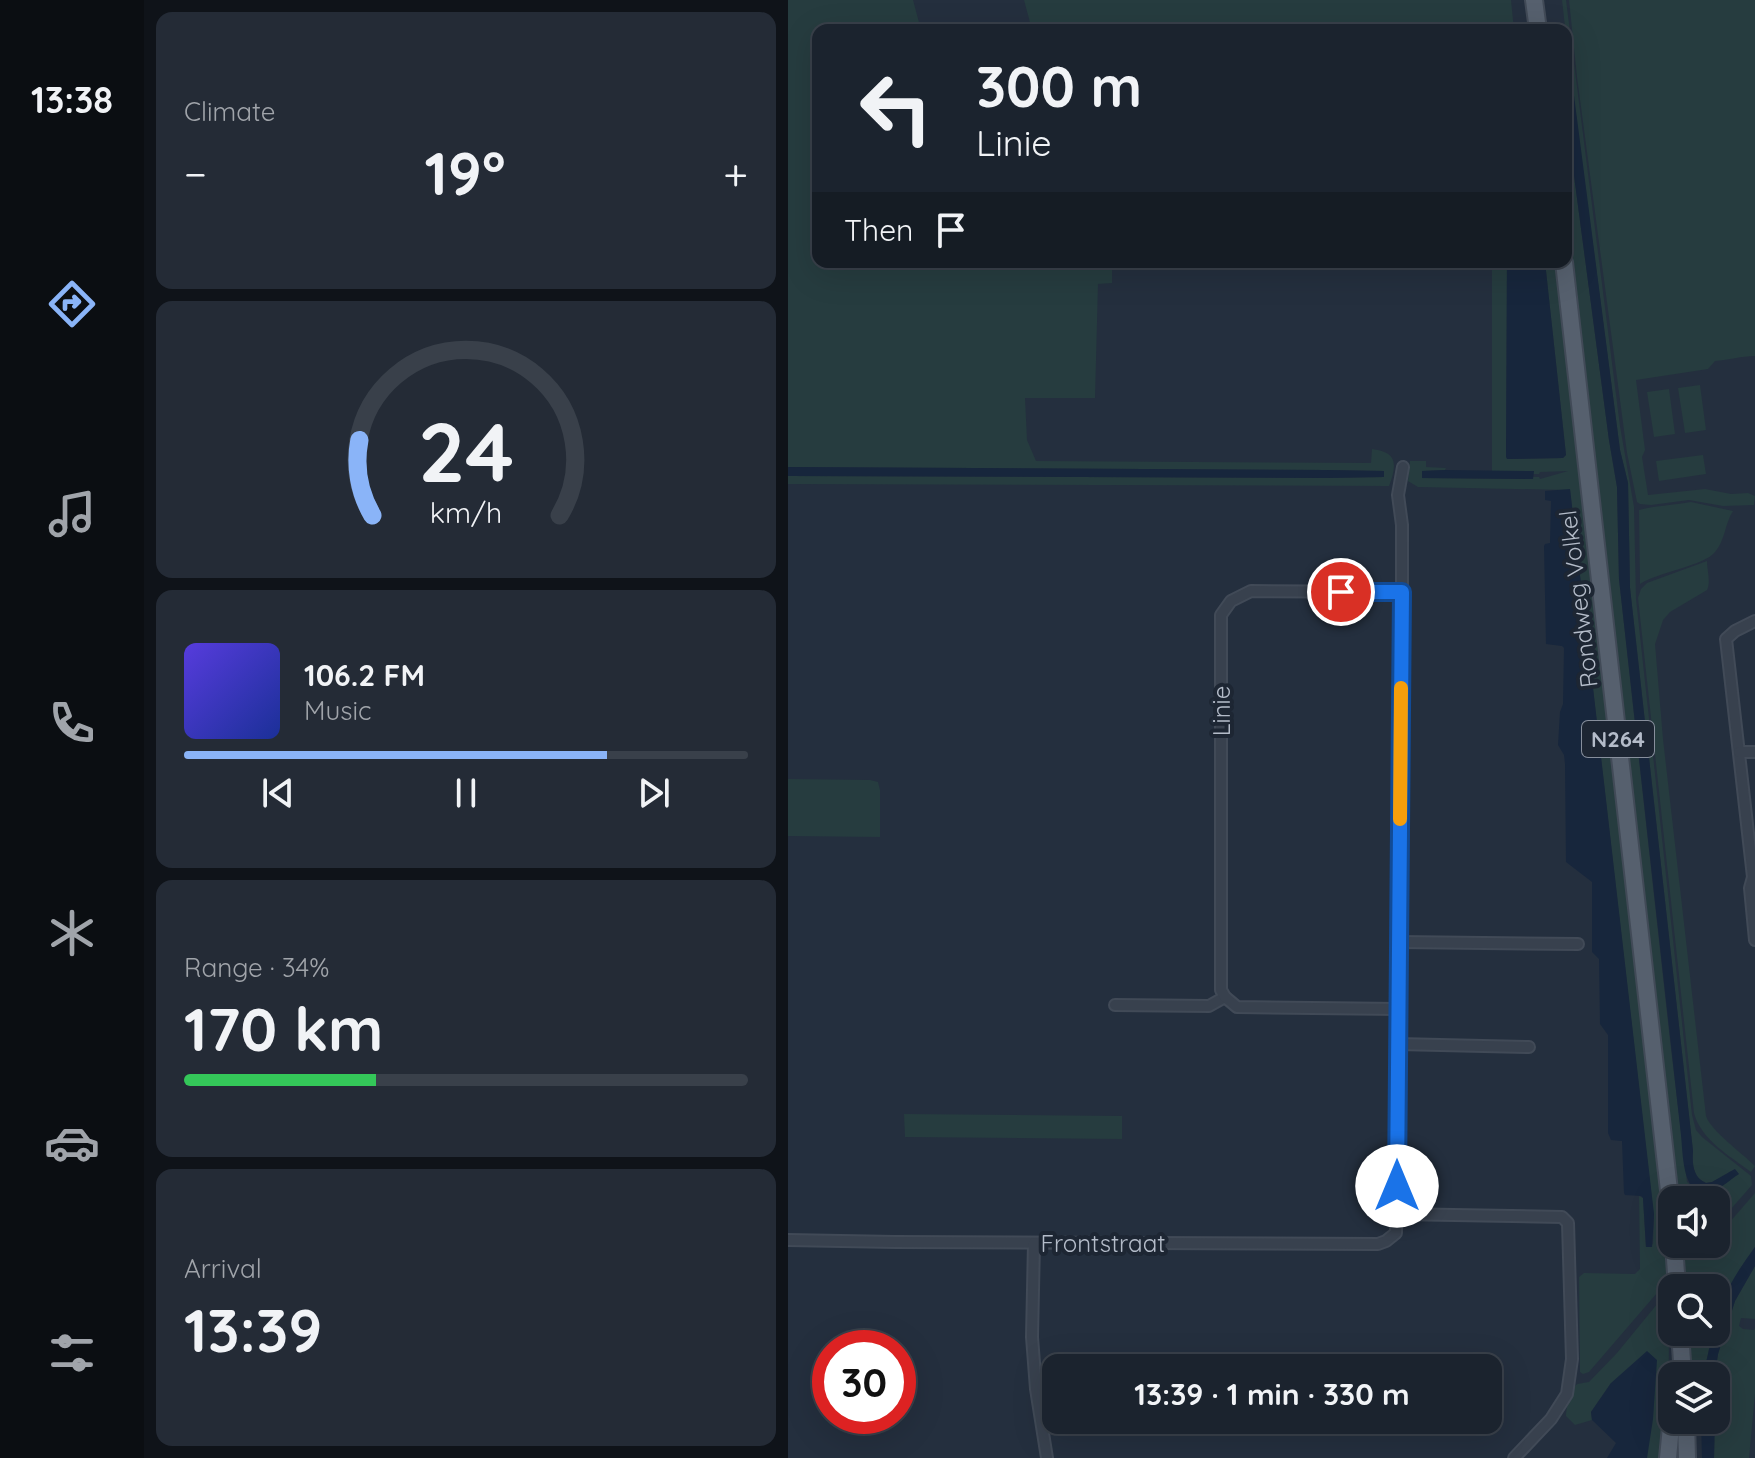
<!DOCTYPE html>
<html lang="en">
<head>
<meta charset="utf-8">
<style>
	body { margin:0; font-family:Quicksand,sans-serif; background:#242b36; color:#f1f3f6; height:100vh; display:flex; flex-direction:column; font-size:30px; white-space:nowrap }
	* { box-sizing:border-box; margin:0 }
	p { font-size:26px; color:#a0a4aa }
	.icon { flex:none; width:44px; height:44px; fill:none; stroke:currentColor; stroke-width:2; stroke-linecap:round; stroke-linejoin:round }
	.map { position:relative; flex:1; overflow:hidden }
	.panel { display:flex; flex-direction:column; gap:12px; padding:12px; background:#0f1319; width:644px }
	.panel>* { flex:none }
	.banner { position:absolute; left:24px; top:24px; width:760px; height:244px; border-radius:16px; box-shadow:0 8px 32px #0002,0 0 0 2px #39404a; background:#1b232e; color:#f1f3f6; overflow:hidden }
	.controls { position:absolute; left:870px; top:1186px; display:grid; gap:16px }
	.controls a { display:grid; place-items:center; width:72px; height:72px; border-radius:16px; background:#1b232e; box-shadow:0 8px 32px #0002,0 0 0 2px #39404a; font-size:40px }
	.speed { position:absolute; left:24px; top:1330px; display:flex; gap:16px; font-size:40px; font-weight:700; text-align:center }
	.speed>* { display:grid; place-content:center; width:104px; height:104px; border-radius:50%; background:#1b232e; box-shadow:0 8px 32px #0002,0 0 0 2px #39404a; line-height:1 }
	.speed .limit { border:12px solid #d22; background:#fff; color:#111 }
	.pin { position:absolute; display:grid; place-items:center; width:68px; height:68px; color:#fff; margin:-34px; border:4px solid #fff; border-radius:50%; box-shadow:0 2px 8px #0007 }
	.me { position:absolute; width:88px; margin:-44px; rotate:0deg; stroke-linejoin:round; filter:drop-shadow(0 0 6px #0008) }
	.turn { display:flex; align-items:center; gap:28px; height:168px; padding:0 32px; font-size:36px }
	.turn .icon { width:104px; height:104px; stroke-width:2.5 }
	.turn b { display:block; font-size:56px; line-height:68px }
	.then { display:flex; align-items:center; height:76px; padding:0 32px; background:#0003; gap:16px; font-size:30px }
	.big { font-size:60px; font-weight:800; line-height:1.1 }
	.panel .widget { flex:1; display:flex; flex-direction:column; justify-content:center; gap:12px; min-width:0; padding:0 28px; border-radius:16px; background:#242b36 }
	.panel .dial { align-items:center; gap:0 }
	.dial svg { height:208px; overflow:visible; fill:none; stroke:#39404a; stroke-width:7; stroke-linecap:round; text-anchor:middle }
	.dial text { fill:#f1f3f6; stroke:none }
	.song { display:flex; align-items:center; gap:24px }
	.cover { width:96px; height:96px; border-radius:12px; background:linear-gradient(135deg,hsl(250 70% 55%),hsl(230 70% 35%)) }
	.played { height:8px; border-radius:4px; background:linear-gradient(90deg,#8ab4f8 75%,#39404a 75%) }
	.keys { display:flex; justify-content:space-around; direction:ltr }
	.heat { display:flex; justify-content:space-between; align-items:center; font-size:44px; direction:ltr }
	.charge { height:12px; border-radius:6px; background:linear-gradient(90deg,#34c759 34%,#39404a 0) }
	.trip { position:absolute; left:254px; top:1354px; width:460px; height:80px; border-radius:16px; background:#1b232e; box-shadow:0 8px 32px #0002,0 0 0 2px #39404a; font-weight:800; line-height:80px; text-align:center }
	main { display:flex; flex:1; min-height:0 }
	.tab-bar { display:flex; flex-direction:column; width:144px; justify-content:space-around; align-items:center; background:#0b0e12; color:#a0a4aa }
	.tab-bar .icon { width:56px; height:56px }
	.tab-bar .selected { color:#8ab4f8 }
	.tab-bar b { font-size:36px; color:#f1f3f6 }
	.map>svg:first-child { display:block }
	.green { fill:#263c3f }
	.water { fill:#17263c }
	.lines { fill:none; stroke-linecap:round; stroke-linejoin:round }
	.street-casing { stroke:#414a57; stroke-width:14 }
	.primary-casing { stroke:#414a57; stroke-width:20 }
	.street { stroke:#38414e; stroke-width:10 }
	.primary { stroke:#56606e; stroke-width:16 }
	.route-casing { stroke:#114b97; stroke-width:20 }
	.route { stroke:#1a73e8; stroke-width:14 }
	.slow { stroke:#f59e0b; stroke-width:14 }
	.labels { text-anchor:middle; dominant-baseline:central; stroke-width:8; stroke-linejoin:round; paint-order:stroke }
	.shield { fill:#1d2633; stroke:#878f9c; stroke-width:2 }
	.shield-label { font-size:22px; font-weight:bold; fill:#b4bcc9 }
	.street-label { font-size:24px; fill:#b4bcc9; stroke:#1d2633 }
</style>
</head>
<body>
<main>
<nav class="tab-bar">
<b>13:38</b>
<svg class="icon selected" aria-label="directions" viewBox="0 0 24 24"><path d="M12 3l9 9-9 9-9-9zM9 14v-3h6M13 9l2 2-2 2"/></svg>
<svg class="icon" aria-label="music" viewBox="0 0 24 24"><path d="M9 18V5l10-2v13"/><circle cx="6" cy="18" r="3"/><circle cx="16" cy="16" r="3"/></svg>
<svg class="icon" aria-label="phone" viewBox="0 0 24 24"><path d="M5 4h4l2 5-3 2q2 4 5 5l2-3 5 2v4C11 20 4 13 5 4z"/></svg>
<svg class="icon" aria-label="climate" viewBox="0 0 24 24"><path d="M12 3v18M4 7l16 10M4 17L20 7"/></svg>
<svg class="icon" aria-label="car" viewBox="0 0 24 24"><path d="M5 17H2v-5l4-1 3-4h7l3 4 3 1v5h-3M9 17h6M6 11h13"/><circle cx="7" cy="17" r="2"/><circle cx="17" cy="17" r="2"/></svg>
<svg class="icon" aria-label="filters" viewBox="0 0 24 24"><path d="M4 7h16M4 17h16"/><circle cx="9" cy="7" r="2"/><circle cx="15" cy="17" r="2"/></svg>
</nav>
<section class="panel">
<div class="widget"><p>Climate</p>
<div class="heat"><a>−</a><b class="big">19°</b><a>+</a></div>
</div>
<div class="widget dial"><svg viewBox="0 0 100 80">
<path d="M14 69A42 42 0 1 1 86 69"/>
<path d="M14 69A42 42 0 0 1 9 40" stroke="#8ab4f8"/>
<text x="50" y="56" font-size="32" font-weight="700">24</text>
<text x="50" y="72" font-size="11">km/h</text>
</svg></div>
<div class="widget">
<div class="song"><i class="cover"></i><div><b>106.2 FM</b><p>Music</p></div></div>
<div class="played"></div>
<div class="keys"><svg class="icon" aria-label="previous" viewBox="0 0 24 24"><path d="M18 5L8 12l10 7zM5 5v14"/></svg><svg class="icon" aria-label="pause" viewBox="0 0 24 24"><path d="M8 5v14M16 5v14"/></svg><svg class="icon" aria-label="next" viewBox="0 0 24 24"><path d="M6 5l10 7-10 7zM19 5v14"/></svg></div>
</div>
<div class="widget"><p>Range · 34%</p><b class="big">170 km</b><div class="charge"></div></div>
<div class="widget"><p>Arrival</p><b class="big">13:39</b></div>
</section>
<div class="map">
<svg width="967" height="1458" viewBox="0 0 967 1458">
	<rect width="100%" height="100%" fill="#242f3e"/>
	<!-- green -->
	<g class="green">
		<path d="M 0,0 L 125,0 L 133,30 L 30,30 L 30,262 L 324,262 L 324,283 L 310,284 L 307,398 L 237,398 L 239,440 L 248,461 L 583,463 L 584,449 C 610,452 609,465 601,486 L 0,484 L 0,476 L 538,478 L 596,477 L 596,471 L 539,470 L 0,467 Z"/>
		<path d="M 236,0 L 723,0 L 726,30 L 244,30 Z"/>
		<path d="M 774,0 L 778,0 L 832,426 L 846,507 L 848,599 L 904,1115 L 908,1130 L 914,1137 L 963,1176 L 964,1185 L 928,1226 L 928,1200 L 890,1200 L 778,213 L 778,115 L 821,440 L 829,487 L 831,579 L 882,1040 L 899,1182 C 920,1201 928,1190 947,1176 L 947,1169 L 924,1182 L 918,1183 C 905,1178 904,1164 905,1151 L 842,588 L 840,483 L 832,450 L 782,71 Z"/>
		<path d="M 781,0 L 967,0 L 967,356 C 953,356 941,360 927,361 L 920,369 L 848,380 L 857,450 L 854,457 L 860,495 L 917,489 L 943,494 L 960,493 L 967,496 L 966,505 L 935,506 L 901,500 L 863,505 L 852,504 L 849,502 L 839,453 L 832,400 L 789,77 Z"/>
		<path d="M 697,262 L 719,262 L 718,455 L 720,459 L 775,458 L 778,455 L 757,262 L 769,262 L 876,1214 C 880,1295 885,1377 875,1458 L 855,1458 L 823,1383 L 803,1412 L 804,1420 L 787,1425 L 778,1416 C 778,1408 782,1391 788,1385 C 791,1383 797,1383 801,1382 L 829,1353 L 870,1303 L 869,1293 L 801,1372 L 795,1374 L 792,1372 L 791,1277 L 796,1273 L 847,1274 L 852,1269 L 851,1196 L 855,1198 L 858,1247 L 865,1244 L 866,1218 L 782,490 L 630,487 L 620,481 L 622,461 L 638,461 L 638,467 L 658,468 L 657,470 L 634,471 L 634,478 L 745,479 L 745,477 L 751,477 L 752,479 L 780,471 L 752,472 L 751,474 L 745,474 L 745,471 L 704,471 L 704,270 Z"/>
		<path d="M 912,385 L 918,430 L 897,433 L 890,388 Z"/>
		<path d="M 881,389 L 887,434 L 866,437 L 859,392 Z"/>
		<path d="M 915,455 L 918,474 L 871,481 L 868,461 Z"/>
		<path d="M 903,502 L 945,511 C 937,523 937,541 927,552 C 916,566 870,572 852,584 L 851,510 C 864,506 887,505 903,502 Z"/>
		<path d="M 919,561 C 919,570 923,582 919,590 L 882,612 L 875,620 L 867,644 L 875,739 L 918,1116 C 923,1131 954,1153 967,1166 L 963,1172 C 942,1156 913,1140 906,1113 L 850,598 L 853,589 L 859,583 Z"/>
		<path d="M 0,779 L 82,780 L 90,782 L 92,790 L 92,837 L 0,836 Z"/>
		<path d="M 116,1114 L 334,1116 L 334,1139 L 117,1137 Z"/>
		<path d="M 967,1193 L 967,1247 L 951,1270 L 928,1322 L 928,1288 L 897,1288 L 894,1244 L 912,1244 L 907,1250 L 908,1260 L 923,1244 L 928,1244 L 928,1238 Z"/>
		<path d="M 967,1266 L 967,1319 L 953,1318 L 951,1326 L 955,1329 L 966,1330 L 967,1328 L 967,1394 L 961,1458 L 926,1458 L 927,1370 L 930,1354 L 947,1301 Z"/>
		<path d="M 900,1332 L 925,1332 L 915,1376 L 902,1376 Z"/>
	</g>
	<!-- water -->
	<g class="water">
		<path d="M 778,34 L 832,450 L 840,483 L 842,588 L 905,1151 C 904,1164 905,1178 918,1183 L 924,1182 L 947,1169 L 951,1174 C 943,1179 934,1188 924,1191 C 894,1202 895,1153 893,1135 L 831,579 L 829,487 L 821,440 L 778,115 Z"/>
		<path d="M 719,262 L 757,262 L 778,455 L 775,458 L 719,459 L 718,457 Z"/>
		<path d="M 0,467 L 539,470 L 596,471 L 596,477 L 538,478 L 0,476 Z"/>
		<path d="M 657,470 L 746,471 L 745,479 L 634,478 L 634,471 Z"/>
		<path d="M 782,489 L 866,1214 L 864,1247 L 858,1247 L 855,1198 L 853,1196 L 837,1195 L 836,1193 L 834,1141 L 823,1140 L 820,1133 L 820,1035 L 812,1024 L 811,959 L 804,952 L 804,882 L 778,862 L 777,764 L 776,755 L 770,745 L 772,712 L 775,704 L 776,648 L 774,646 L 758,644 L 756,546 L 757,544 L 762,543 L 763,501 L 757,500 L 757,491 Z"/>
		<path d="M 967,1247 L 967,1266 L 947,1301 L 930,1354 L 927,1376 L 915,1376 L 925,1332 L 928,1332 C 928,1301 950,1271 967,1247 Z"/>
		<path d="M 859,1351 L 869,1360 L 865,1419 L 859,1458 L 819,1458 L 828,1443 L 804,1420 L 803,1412 L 823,1383 Z"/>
		<path d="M 913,1420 L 927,1420 L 926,1458 L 914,1458 Z"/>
	</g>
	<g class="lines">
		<defs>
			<g id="street">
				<path d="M 967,621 L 947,631 L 938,639 L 965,877 L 962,888 L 967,940"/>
				<path d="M 951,752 L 967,752"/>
				<path d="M 611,942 L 790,944"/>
				<path d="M 327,1005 L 421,1006 L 437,997"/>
				<path d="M 611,1009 L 449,1007 L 437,997 L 433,990 L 433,615 L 443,601 L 463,591 L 614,592"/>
				<path d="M 610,1044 L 741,1047"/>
				<path d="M 609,1214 L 774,1217 L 780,1223 L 784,1359 L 779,1394 L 763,1419 L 726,1458"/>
				<path d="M 0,1240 L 107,1242 L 590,1244 L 598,1241 L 608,1233 L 614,592 L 614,525 L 610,495 L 615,467"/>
				<path d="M 246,1243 L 244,1337 L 248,1389 L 259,1458"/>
			</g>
			<g id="primary">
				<path d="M 746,0 L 750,30"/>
				<path d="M 776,262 L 884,1217"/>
				<path d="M 886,1244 L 889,1288"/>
				<path d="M 892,1332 L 895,1376"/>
				<path d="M 898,1420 L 899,1458"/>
				<path d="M 880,1458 L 884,1416"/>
			</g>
		</defs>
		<!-- street casing -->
		<use href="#street" class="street-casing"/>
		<!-- primary casing -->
		<use href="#primary" class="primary-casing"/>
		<!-- street -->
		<use href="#street" class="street"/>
		<!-- primary -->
		<use href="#primary" class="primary"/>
	</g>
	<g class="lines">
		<defs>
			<path id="route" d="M 553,592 L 614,592 L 609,1186"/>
		</defs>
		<!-- route casing -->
		<use href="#route" class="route-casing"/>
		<!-- route -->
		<use href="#route" class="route"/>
		<!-- slow -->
		<path class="slow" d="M 612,819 L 613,688"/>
	</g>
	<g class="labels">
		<!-- shield labels -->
		<rect class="shield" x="794" y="721" width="72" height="36" rx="6"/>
		<g class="shield-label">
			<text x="830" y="739">N264</text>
		</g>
		<!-- street labels -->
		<g class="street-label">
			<text transform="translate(790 599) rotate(-97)">Rondweg Volkel</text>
			<text transform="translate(433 711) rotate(-90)">Linie</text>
			<text x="315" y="1243">Frontstraat</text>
		</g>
	</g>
</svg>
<div class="controls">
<a><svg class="icon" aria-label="sound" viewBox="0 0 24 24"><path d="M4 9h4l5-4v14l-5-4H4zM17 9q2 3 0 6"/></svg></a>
<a><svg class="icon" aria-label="search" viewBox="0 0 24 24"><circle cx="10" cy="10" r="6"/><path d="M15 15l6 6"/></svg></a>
<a><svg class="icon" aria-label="layers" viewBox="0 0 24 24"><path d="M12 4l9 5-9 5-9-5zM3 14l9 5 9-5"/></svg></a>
</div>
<div class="speed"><div class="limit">30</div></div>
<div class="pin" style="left:553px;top:592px;background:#d93025"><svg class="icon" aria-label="arrive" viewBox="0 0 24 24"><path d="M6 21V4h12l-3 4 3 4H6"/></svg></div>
<svg class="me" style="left:609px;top:1186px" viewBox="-20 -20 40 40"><circle r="19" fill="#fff"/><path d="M0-13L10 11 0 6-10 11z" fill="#1a73e8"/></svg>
<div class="trip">13:39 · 1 min · 330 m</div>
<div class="banner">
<div class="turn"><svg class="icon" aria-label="left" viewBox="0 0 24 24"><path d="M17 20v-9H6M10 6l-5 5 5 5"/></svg><div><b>300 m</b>Linie</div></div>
<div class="then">Then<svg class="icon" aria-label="arrive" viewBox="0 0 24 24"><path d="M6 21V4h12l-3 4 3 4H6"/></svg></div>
</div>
</div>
</main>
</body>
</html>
